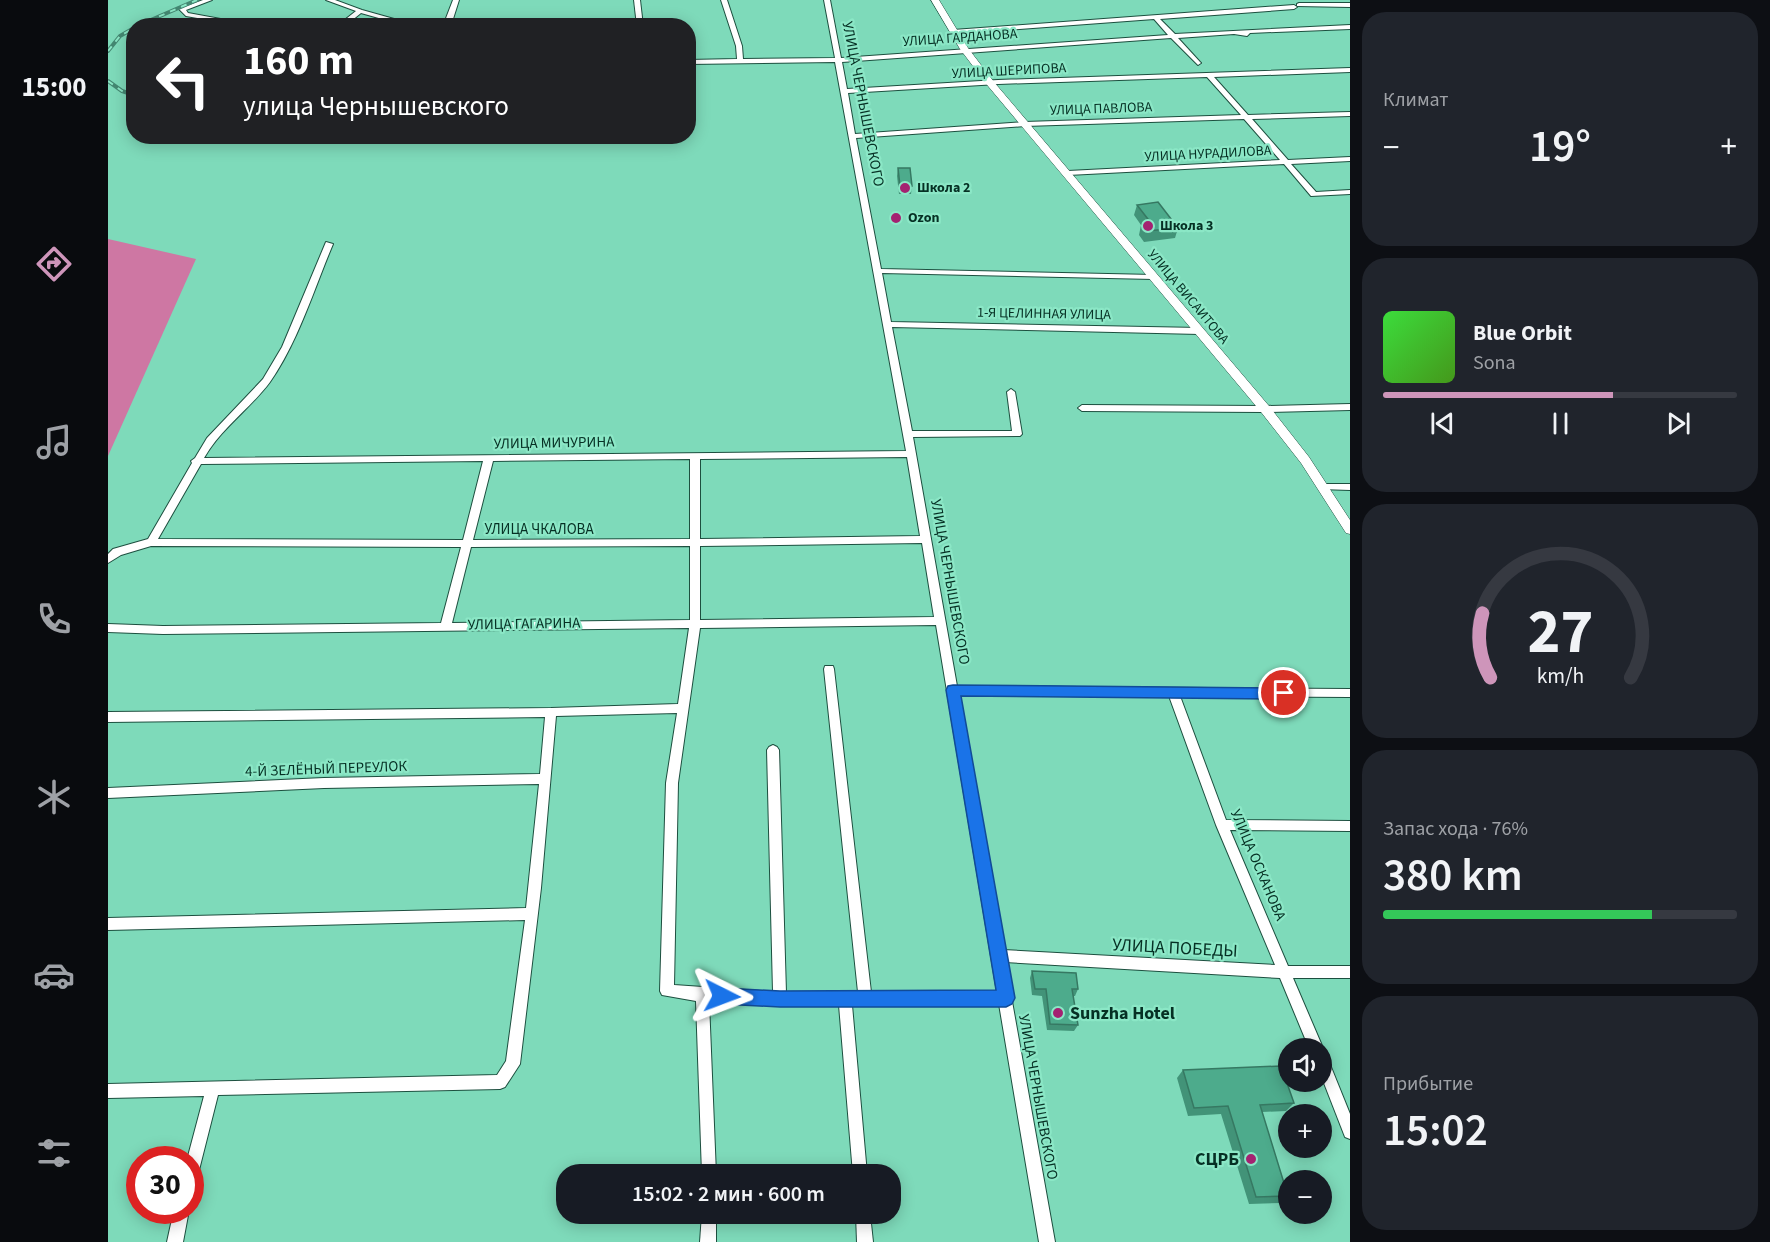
<!DOCTYPE html>
<html lang="ru">
<head>
<meta charset="utf-8">
<style>
	body { margin:0; font-family:"Source Sans 3",sans-serif; background:#20242c; color:#f1f3f6; height:100vh; display:flex; flex-direction:column; font-size:22px; white-space:nowrap }
	* { box-sizing:border-box; margin:0 }
	p { font-size:20px; color:#9ea1a6 }
	.icon { flex:none; width:33px; height:33px; fill:none; stroke:currentColor; stroke-width:2; stroke-linecap:round; stroke-linejoin:round }
	.map { position:relative; flex:1; overflow:hidden }
	.details { display:flex; flex-direction:column; gap:12px; padding:12px; background:#0d0f14; width:420px }
	.details>* { flex:none }
	.guide { position:absolute; left:18px; top:18px; width:570px; height:126px; border-radius:24px; box-shadow:0 3px 15px #0003; background:#202124; color:#fff; overflow:hidden }
	.controls { position:absolute; left:1170px; top:1038px; display:grid; gap:12px }
	.controls a { display:grid; place-items:center; width:54px; height:54px; border-radius:50%; background:#171b24; box-shadow:0 3px 15px #0003; font-size:30px }
	.speed { position:absolute; left:18px; top:1146px; display:flex; gap:12px; font-size:30px; font-weight:700; text-align:center }
	.speed>* { display:grid; place-content:center; width:78px; height:78px; border-radius:50%; background:#171b24; box-shadow:0 3px 15px #0003; line-height:1 }
	.speed .limit { border:9px solid #d22; background:#fff; color:#111 }
	.pin { position:absolute; display:grid; place-items:center; width:51px; height:51px; color:#fff; margin:-26px; border:3px solid #fff; border-radius:50%; box-shadow:0 2px 6px #0007 }
	.me { position:absolute; width:66px; margin:-33px; rotate:93deg; stroke-linejoin:round; filter:drop-shadow(0 0 4px #0008) }
	.turn { display:flex; align-items:center; gap:21px; height:126px; padding:0 18px; font-size:27px }
	.turn .icon { width:78px; height:78px; stroke-width:2.5 }
	.turn b { display:block; font-size:42px; line-height:51px }
	.big { font-size:45px; font-weight:600; line-height:1.1 }
	.details .card { flex:1; display:flex; flex-direction:column; justify-content:center; gap:9px; min-width:0; padding:0 21px; border-radius:24px; background:#20242c }
	.details .dial { align-items:center; gap:0 }
	.dial svg { height:156px; overflow:visible; fill:none; stroke:#363941; stroke-width:7; stroke-linecap:round; text-anchor:middle }
	.dial text { fill:#f1f3f6; stroke:none }
	.song { display:flex; align-items:center; gap:18px }
	.cover { width:72px; height:72px; border-radius:9px; background:linear-gradient(135deg,hsl(120 70% 55%),hsl(100 70% 35%)) }
	.played { height:6px; border-radius:3px; background:linear-gradient(90deg,#ce95ba 65%,#363941 65%) }
	.keys { display:flex; justify-content:space-around; direction:ltr }
	.heat { display:flex; justify-content:space-between; align-items:center; font-size:33px; direction:ltr }
	.charge { height:9px; border-radius:4px; background:linear-gradient(90deg,#34c759 76%,#363941 0) }
	.trip { position:absolute; left:448px; top:1164px; width:345px; height:60px; border-radius:24px; background:#171b24; box-shadow:0 3px 15px #0003; font-weight:600; line-height:60px; text-align:center }
	main { display:flex; flex:1; min-height:0 }
	.menu { display:flex; flex-direction:column; width:108px; justify-content:space-around; align-items:center; background:#090b0e; color:#9ea1a6 }
	.menu .icon { width:42px; height:42px }
	.menu .selected { color:#ce95ba }
	.menu b { font-size:27px; color:#f1f3f6 }
	.map>svg:first-child { display:block }
	.green { fill:#ce77a3 }
	.lines { fill:none; stroke-linecap:round; stroke-linejoin:round }
	.minor-casing { stroke:#1d4f3f; stroke-width:2 }
	.tertiary-casing { stroke:#1d4f3f; stroke-width:1 }
	.minor { fill:#fff; fill-rule:evenodd }
	.tertiary { fill:#fff; fill-rule:evenodd }
	.rail-casing { stroke:#448872; stroke-width:4 }
	.rail { stroke:#8be7c6; stroke-width:2; stroke-dasharray:6; stroke-linecap:butt }
	.wall { fill:#429378 }
	.building { fill:#4dab8c; stroke:#367862; stroke-width:1.5 }
	.route { fill:#1a73e8; stroke:#114b97; stroke-width:1.5 }
	.poi-dot { fill:#a42271; stroke:#8be7c6; stroke-width:2 }
	.labels { text-anchor:middle; dominant-baseline:central; stroke-width:4.5; stroke-linejoin:round; paint-order:stroke }
	.far-street-label { font-size:14px; fill:#063024; stroke:#8be7c6 }
	.far-poi-label { font-size:14px; font-weight:bold; fill:#063024; stroke:#8be7c6; text-anchor:start }
	.street-label { font-size:15px; fill:#063024; stroke:#8be7c6 }
	.near-street-label { font-size:18px; fill:#063024; stroke:#8be7c6 }
	.near-poi-label { font-size:18px; font-weight:bold; fill:#063024; stroke:#8be7c6; text-anchor:start }
</style>
</head>
<body>
<main>
<nav class="menu">
<b>15:00</b>
<svg class="icon selected" aria-label="directions" viewBox="0 0 24 24"><path d="M12 3l9 9-9 9-9-9zM9 14v-3h6M13 9l2 2-2 2"/></svg>
<svg class="icon" aria-label="music" viewBox="0 0 24 24"><path d="M9 18V5l10-2v13"/><circle cx="6" cy="18" r="3"/><circle cx="16" cy="16" r="3"/></svg>
<svg class="icon" aria-label="phone" viewBox="0 0 24 24"><path d="M5 4h4l2 5-3 2q2 4 5 5l2-3 5 2v4C11 20 4 13 5 4z"/></svg>
<svg class="icon" aria-label="climate" viewBox="0 0 24 24"><path d="M12 3v18M4 7l16 10M4 17L20 7"/></svg>
<svg class="icon" aria-label="car" viewBox="0 0 24 24"><path d="M5 17H2v-5l4-1 3-4h7l3 4 3 1v5h-3M9 17h6M6 11h13"/><circle cx="7" cy="17" r="2"/><circle cx="17" cy="17" r="2"/></svg>
<svg class="icon" aria-label="filters" viewBox="0 0 24 24"><path d="M4 7h16M4 17h16"/><circle cx="9" cy="7" r="2"/><circle cx="15" cy="17" r="2"/></svg>
</nav>
<div class="map">
<svg width="1242" height="1242" viewBox="0 0 1242 1242">
	<rect width="100%" height="100%" fill="#7edaba"/>
	<!-- green -->
	<path class="green" d="M 0,239 L 88,259 L 0,456 Z"/>
	<g class="lines">
		<defs>
			<g id="minor">
				<path d="M 95,0 L 104,0 L 78,10 L 80,13 L 151,26 L 135,26 L 78,16 L 71,9 Z"/>
				<path d="M 218,0 L 227,0 L 254,10 L 311,26 L 299,26 L 253,13 L 237,26 L 229,26 L 248,11 Z"/>
				<path d="M 345,0 L 351,0 L 345,19 L 424,26 L 344,23 L 342,26 L 335,26 Z"/>
				<path d="M 526,0 L 532,0 L 535,26 L 529,26 Z"/>
				<path d="M 613,0 L 619,0 L 634,46 L 635,59 L 727,58 L 716,0 L 722,0 L 733,58 L 1060,35 L 1046,19 L 845,34 L 842,32 L 845,30 L 1186,5 L 1189,7 L 1186,9 L 1052,19 L 1067,34 L 1242,25 L 1242,29 L 1142,33 L 1139,36 L 1126,34 L 1070,38 L 1092,62 L 1093,63 L 1090,65 L 1063,38 L 734,62 L 739,89 L 890,80 L 1242,68 L 1242,72 L 1106,77 L 1140,115 L 1242,112 L 1242,116 L 1144,119 L 1180,160 L 1242,157 L 1242,161 L 1183,164 L 1208,192 L 1242,190 L 1242,194 L 1203,196 L 1176,164 L 960,175 L 956,173 L 960,171 L 1172,160 L 1136,119 L 917,126 L 748,138 L 773,269 L 1046,275 L 1050,277 L 1046,279 L 774,273 L 783,322 L 1092,328 L 1096,331 L 1092,334 L 784,327 L 804,431 L 904,431 L 899,392 L 903,389 L 907,392 L 914,434 L 912,436 L 805,437 L 849,686 L 1242,689 L 1242,697 L 1072,696 L 1118,820 L 1242,821 L 1242,831 L 1122,830 L 1180,966 L 1242,966 L 1242,978 L 1185,978 L 1215,1048 L 1214,1051 L 1214,1048 L 1201,1048 L 1172,978 L 897,962 L 947,1242 L 931,1242 L 891,1004 L 744,1005 L 759,1174 L 745,1174 L 731,1005 L 672,1005 L 601,1002 L 608,1174 L 594,1174 L 588,1001 L 554,995 L 552,991 L 558,783 L 569,713 L 448,716 L 433,888 L 412,1064 L 397,1087 L 392,1089 L 110,1095 L 89,1178 L 87,1183 L 82,1185 L 82,1160 L 79,1160 L 96,1096 L 0,1098 L 0,1084 L 389,1075 L 398,1061 L 417,920 L 0,930 L 0,918 L 418,908 L 431,784 L 216,788 L 0,798 L 0,788 L 216,778 L 432,774 L 437,717 L 0,722 L 0,712 L 443,708 L 570,704 L 581,628 L 55,634 L 0,632 L 0,624 L 55,626 L 333,623 L 353,547 L 43,546 L 13,555 L 0,563 L 0,554 L 5,549 L 40,539 L 84,463 L 83,461 L 87,458 L 99,438 L 155,379 L 174,347 L 218,242 L 225,244 C 206,289 190,342 162,382 C 142,409 114,427 96,458 L 798,451 L 727,62 L 580,64 L 580,60 L 629,59 L 628,46 ZM 1099,77 L 1133,115 L 917,122 L 747,134 L 740,93 L 890,84 ZM 799,457 L 812,536 L 592,539 L 592,459 ZM 582,459 L 582,539 L 365,540 L 385,461 ZM 375,461 L 355,540 L 50,539 L 93,464 ZM 814,543 L 826,617 L 592,620 L 592,546 ZM 582,546 L 582,620 L 344,623 L 363,547 ZM 828,625 L 889,992 L 763,992 L 726,669 L 725,666 L 717,666 L 716,669 L 750,992 L 678,993 L 671,750 L 669,747 L 665,745 L 661,747 L 659,750 L 665,992 L 566,985 L 570,783 L 592,628 ZM 850,694 L 1061,696 L 1108,825 L 1167,965 L 895,950 Z"/>
				<path d="M 1191,3 L 1242,3 L 1242,7 L 1189,6 L 1189,4 Z"/>
				<path d="M 1242,404 L 1242,410 L 1157,412 L 974,411 L 970,408 L 974,405 L 1157,406 Z"/>
				<path d="M 1215,484 L 1242,484 L 1242,490 L 1212,489 L 1210,487 L 1212,485 Z"/>
				<path d="M 1214,1055 L 1219,1057 L 1242,1114 L 1242,1139 L 1237,1137 L 1214,1078 Z"/>
				<path d="M 66,1210 L 81,1210 L 75,1242 L 59,1242 Z"/>
				<path d="M 594,1214 L 608,1214 L 608,1242 L 592,1242 Z"/>
				<path d="M 748,1214 L 762,1214 L 765,1242 L 749,1242 Z"/>
			</g>
			<path id="tertiary" d="M 823,0 L 831,0 L 860,48 L 886,82 L 1161,406 L 1201,457 L 1242,520 L 1242,534 L 1238,533 L 1193,463 L 1153,412 L 880,86 L 852,49 Z"/>
		</defs>
		<!-- minor casing -->
		<use href="#minor" class="minor-casing"/>
		<!-- tertiary casing -->
		<use href="#tertiary" class="tertiary-casing"/>
		<!-- minor -->
		<use href="#minor" class="minor"/>
		<!-- tertiary -->
		<use href="#tertiary" class="tertiary"/>
		<defs>
			<g id="rail">
				<path d="M 29,26 L 89,0"/>
				<path d="M 0,51 L 12,36 L 26,28"/>
				<path d="M 0,81 L 14,91 L 26,95"/>
			</g>
		</defs>
		<!-- rail casing -->
		<use href="#rail" class="rail-casing"/>
		<!-- rail -->
		<use href="#rail" class="rail"/>
	</g>
	<!-- wall -->
	<g class="wall">
		<path d="M 790,168 L 804,186 L 803,194 L 791,194 L 789,176 Z"/>
		<path d="M 1029,205 L 1070,228 L 1067,238 L 1036,242 L 1031,235 L 1033,225 L 1026,215 Z"/>
		<path d="M 924,971 L 970,989 L 967,996 L 965,996 L 970,1025 L 966,1031 L 939,1030 L 934,996 L 924,995 L 922,978 Z"/>
		<path d="M 1075,1070 L 1186,1103 L 1178,1111 L 1154,1112 L 1180,1196 L 1173,1203 L 1141,1204 L 1113,1114 L 1080,1116 L 1069,1078 Z"/>
	</g>
	<!-- building -->
	<g class="building">
		<path d="M 790,168 L 802,168 L 804,186 L 792,186 Z"/>
		<path d="M 1050,202 L 1070,228 L 1039,231 L 1034,224 L 1043,223 L 1029,205 Z"/>
		<path d="M 924,971 L 968,973 L 970,989 L 964,989 L 970,1025 L 942,1024 L 938,989 L 927,989 Z"/>
		<path d="M 1173,1066 L 1186,1103 L 1152,1105 L 1180,1196 L 1148,1197 L 1120,1106 L 1086,1108 L 1075,1070 Z"/>
	</g>
	<!-- route -->
	<path class="route" d="M 845,685 L 1176,688 L 1181,689 L 1183,693 L 1181,697 L 1176,699 L 853,696 L 907,998 L 904,1004 L 898,1007 L 672,1007 L 614,1004 L 607,1002 L 605,996 L 607,990 L 614,988 L 672,991 L 888,990 L 838,690 L 840,686 Z"/>
	<!-- markers -->
	<g class="poi-dot">
		<circle cx="797" cy="188" r="6"/>
		<circle cx="788" cy="218" r="6"/>
		<circle cx="1040" cy="226" r="6"/>
		<circle cx="950" cy="1013" r="6"/>
		<circle cx="1143" cy="1159" r="6"/>
	</g>
	<g class="labels">
		<!-- far-street labels -->
		<g class="far-street-label">
			<text transform="translate(852 38) rotate(-4)">УЛИЦА ГАРДАНОВА</text>
			<text transform="translate(901 71) rotate(-3)">УЛИЦА ШЕРИПОВА</text>
			<text transform="translate(993 109) rotate(-2)">УЛИЦА ПАВЛОВА</text>
			<text transform="translate(1100 154) rotate(-3)">УЛИЦА НУРАДИЛОВА</text>
			<text transform="translate(1080 297) rotate(50)">УЛИЦА ВИСАИТОВА</text>
			<text transform="translate(936 314) rotate(1)">1-Я ЦЕЛИННАЯ УЛИЦА</text>
		</g>
		<!-- far-poi labels -->
		<g class="far-poi-label">
			<text x="809" y="188">Школа 2</text>
			<text x="800" y="218">Ozon</text>
			<text x="1052" y="226">Школа 3</text>
		</g>
		<!-- street labels -->
		<g class="street-label">
			<text transform="translate(755 104) rotate(79)">УЛИЦА ЧЕРНЫШЕВСКОГО</text>
			<text transform="translate(446 443) rotate(-1)">УЛИЦА МИЧУРИНА</text>
			<text x="431" y="529">УЛИЦА ЧКАЛОВА</text>
			<text transform="translate(842 582) rotate(80)">УЛИЦА ЧЕРНЫШЕВСКОГО</text>
			<text transform="translate(416 624) rotate(-1)">УЛИЦА ГАГАРИНА</text>
			<text transform="translate(218 769) rotate(-2)">4-Й ЗЕЛЁНЫЙ ПЕРЕУЛОК</text>
			<text transform="translate(1150 865) rotate(67)">УЛИЦА ОСКАНОВА</text>
			<text transform="translate(930 1097) rotate(80)">УЛИЦА ЧЕРНЫШЕВСКОГО</text>
		</g>
		<!-- near-street labels -->
		<g class="near-street-label">
			<text transform="translate(1067 948) rotate(3)">УЛИЦА ПОБЕДЫ</text>
		</g>
		<!-- near-poi labels -->
		<g class="near-poi-label">
			<text x="962" y="1013">Sunzha Hotel</text>
			<text x="1131" y="1159" text-anchor="end">СЦРБ</text>
		</g>
	</g>
</svg>
<div class="controls">
<a><svg class="icon" aria-label="sound" viewBox="0 0 24 24"><path d="M4 9h4l5-4v14l-5-4H4zM17 9q2 3 0 6"/></svg></a>
<a>+</a>
<a>−</a>
</div>
<div class="speed"><div class="limit">30</div></div>
<div class="pin" style="left:1176px;top:693px;background:#d93025"><svg class="icon" aria-label="arrive" viewBox="0 0 24 24"><path d="M6 21V4h12l-3 4 3 4H6"/></svg></div>
<svg class="me" style="left:614px;top:996px" viewBox="-20 -20 40 40"><path d="M0-17L14 15 0 8-14 15z" fill="#1a73e8" stroke="#fff" stroke-width="4"/></svg>
<div class="trip">15:02 · 2 мин · 600 m</div>
<div class="guide">
<div class="turn"><svg class="icon" aria-label="left" viewBox="0 0 24 24"><path d="M17 20v-9H6M10 6l-5 5 5 5"/></svg><div><b>160 m</b>улица Чернышевского</div></div>
</div>
</div>
<section class="details">
<div class="card"><p>Климат</p>
<div class="heat"><a>−</a><b class="big">19°</b><a>+</a></div>
</div>
<div class="card">
<div class="song"><i class="cover"></i><div><b>Blue Orbit</b><p>Sona</p></div></div>
<div class="played"></div>
<div class="keys"><svg class="icon" aria-label="previous" viewBox="0 0 24 24"><path d="M18 5L8 12l10 7zM5 5v14"/></svg><svg class="icon" aria-label="pause" viewBox="0 0 24 24"><path d="M8 5v14M16 5v14"/></svg><svg class="icon" aria-label="next" viewBox="0 0 24 24"><path d="M6 5l10 7-10 7zM19 5v14"/></svg></div>
</div>
<div class="card dial"><svg viewBox="0 0 100 80">
<path d="M14 69A42 42 0 1 1 86 69"/>
<path d="M14 69A42 42 0 0 1 10 36" stroke="#ce95ba"/>
<text x="50" y="56" font-size="32" font-weight="700">27</text>
<text x="50" y="72" font-size="11">km/h</text>
</svg></div>
<div class="card"><p>Запас хода · 76%</p><b class="big">380 km</b><div class="charge"></div></div>
<div class="card"><p>Прибытие</p><b class="big">15:02</b></div>
</section>
</main>
</body>
</html>
